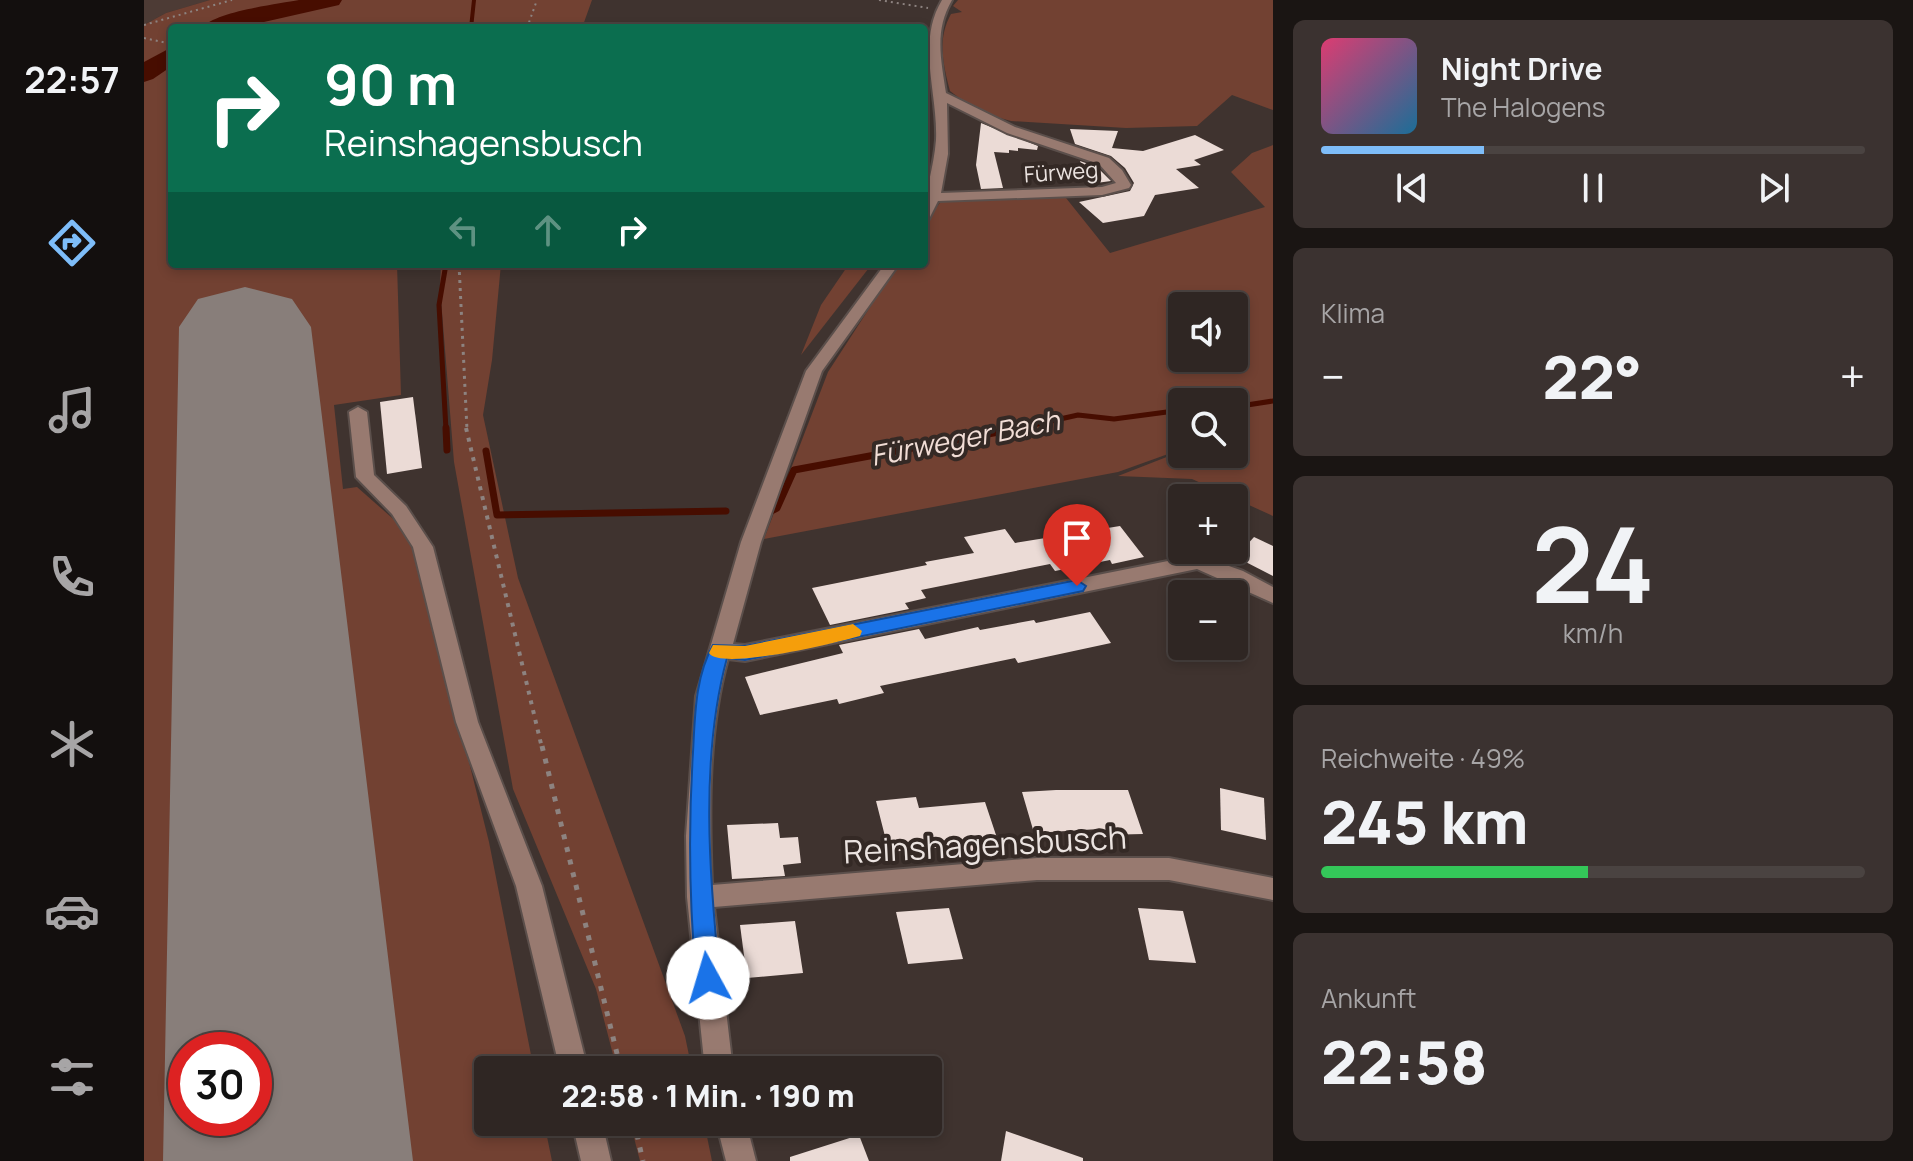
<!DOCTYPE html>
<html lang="de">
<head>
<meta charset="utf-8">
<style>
	body { margin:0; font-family:Manrope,sans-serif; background:#3b3230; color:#f1f3f6; height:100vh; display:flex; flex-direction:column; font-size:30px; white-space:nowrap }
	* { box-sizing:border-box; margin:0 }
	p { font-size:26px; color:#a7a5a6 }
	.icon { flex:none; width:44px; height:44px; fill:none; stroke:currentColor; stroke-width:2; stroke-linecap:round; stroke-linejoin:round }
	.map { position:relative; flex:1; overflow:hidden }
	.side { display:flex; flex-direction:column; gap:20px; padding:20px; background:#1a1513; width:640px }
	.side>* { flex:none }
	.hud { position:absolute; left:24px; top:24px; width:760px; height:244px; border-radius:8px; box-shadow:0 4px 12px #0003,0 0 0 2px #4a4341; background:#0b6e4f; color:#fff; overflow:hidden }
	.tools { position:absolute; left:1024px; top:292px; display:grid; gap:16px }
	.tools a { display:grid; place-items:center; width:80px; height:80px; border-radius:8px; background:#2f2623; box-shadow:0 4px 12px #0003,0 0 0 2px #4a4341; font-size:40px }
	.speed { position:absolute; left:24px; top:1032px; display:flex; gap:16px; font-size:40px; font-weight:700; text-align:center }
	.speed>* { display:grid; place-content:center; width:104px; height:104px; border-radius:50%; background:#2f2623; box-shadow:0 4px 12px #0003,0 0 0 2px #4a4341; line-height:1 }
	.speed .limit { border:12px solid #d22; background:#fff; color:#111 }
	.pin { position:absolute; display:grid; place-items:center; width:68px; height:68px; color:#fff; margin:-82px -34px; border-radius:50% 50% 50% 0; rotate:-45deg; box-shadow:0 0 8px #0007 }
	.pin .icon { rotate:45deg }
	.me { position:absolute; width:88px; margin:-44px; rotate:354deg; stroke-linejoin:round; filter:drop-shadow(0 0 6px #0008) }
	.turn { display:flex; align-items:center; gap:28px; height:168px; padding:0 24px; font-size:36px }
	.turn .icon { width:104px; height:104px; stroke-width:2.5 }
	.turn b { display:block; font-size:56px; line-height:68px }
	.lanes { display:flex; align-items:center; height:76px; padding:0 24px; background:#0003; justify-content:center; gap:40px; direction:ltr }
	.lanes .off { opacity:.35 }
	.big { font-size:60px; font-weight:800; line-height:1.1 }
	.side .tile { flex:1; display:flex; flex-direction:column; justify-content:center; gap:12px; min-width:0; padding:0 28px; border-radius:12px; background:#3b3230 }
	.side .dial { align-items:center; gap:0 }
	.dial b { font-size:104px; line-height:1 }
	.song { display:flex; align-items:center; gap:24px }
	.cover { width:96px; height:96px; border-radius:12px; background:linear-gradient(135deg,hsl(340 70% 55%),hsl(200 70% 35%)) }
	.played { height:8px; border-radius:4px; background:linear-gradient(90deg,#7ebdf9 30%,#4a4341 30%) }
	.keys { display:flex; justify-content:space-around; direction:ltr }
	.heat { display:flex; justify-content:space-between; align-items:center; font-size:44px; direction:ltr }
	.charge { height:12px; border-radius:6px; background:linear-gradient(90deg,#34c759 49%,#4a4341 0) }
	.trip { position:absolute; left:330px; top:1056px; width:468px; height:80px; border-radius:8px; background:#2f2623; box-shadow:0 4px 12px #0003,0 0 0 2px #4a4341; font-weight:800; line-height:80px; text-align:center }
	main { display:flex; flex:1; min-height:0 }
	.menu { display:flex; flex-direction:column; width:144px; justify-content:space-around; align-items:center; background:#130f0e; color:#a7a5a6 }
	.menu .icon { width:56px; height:56px }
	.menu .current { color:#7ebdf9 }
	.menu b { font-size:36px; color:#f1f3f6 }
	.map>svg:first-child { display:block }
	.built { fill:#4d3b35 }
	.green { fill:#724132; fill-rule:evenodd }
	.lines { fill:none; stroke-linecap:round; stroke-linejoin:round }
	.stream-far2 { stroke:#470d00; stroke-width:4 }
	.stream-far1 { stroke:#470d00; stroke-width:5 }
	.stream { stroke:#470d00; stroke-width:7 }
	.river { fill:#470d00; fill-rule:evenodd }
	.runway { fill:#887e7a; fill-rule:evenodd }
	.building { fill:#ebdbd6 }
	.minor-casing { stroke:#5b4f4b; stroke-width:4 }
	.path-far3 { stroke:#8d8380; stroke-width:2; stroke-dasharray:2 4; stroke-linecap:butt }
	.path-far2 { stroke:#8d8380; stroke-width:3; stroke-dasharray:3 5; stroke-linecap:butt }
	.path-far1 { stroke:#8d8380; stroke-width:4; stroke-dasharray:4 6; stroke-linecap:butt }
	.path { stroke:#8d8380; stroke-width:5; stroke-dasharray:5 8; stroke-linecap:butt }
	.minor { fill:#987a70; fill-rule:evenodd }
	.route { fill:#1a73e8; stroke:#114b97; stroke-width:2 }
	.slow { fill:#f59e0b }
	.labels { text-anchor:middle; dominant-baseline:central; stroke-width:8; stroke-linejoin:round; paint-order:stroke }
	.far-street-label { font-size:22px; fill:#ebe3e0; stroke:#342925 }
	.water-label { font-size:28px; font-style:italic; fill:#f1ddd6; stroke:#342925 }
	.near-street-label { font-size:32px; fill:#ebe3e0; stroke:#342925 }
</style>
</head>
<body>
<main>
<nav class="menu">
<b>22:57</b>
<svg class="icon current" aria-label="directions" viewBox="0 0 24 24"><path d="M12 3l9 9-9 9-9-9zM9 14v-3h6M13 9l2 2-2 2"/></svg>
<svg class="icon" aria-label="music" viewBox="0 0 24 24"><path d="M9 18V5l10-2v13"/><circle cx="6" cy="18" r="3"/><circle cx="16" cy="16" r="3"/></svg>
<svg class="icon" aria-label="phone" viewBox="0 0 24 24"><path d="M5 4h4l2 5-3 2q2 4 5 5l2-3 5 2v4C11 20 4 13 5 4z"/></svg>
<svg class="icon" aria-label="climate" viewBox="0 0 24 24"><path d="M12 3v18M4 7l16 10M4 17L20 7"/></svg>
<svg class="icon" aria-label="car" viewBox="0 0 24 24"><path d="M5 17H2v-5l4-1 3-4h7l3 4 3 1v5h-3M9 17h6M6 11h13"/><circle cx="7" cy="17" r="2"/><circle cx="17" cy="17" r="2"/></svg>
<svg class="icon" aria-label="filters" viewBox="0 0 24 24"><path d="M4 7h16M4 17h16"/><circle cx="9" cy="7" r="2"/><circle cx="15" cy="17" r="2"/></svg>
</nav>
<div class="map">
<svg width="1129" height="1161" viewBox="0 0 1129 1161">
	<rect width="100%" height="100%" fill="#3f332f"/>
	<!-- built -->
	<path class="built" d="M 0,0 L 66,0 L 22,13 L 0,25 Z"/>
	<!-- green -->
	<g class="green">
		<path d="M 66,0 L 448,0 L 438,28 L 28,28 L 28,264 L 253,264 L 257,395 L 190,405 L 199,489 L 213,487 L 255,524 L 273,554 L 345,842 L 390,1070 L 344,1070 L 344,1122 L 400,1122 L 408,1161 L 0,1161 L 0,25 L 22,13 ZM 42,1050 L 110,1050 L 110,1118 L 42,1118 Z"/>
		<path d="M 814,0 L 1129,0 L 1129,110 L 1088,95 L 1053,126 L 982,128 L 867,121 L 834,112 L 806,91 C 799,64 793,39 807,14 L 818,12 L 809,6 Z"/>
		<path d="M 1129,145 L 1129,516 L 1048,479 L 974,476 L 1038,451 L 1038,454 L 1090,454 L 1090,402 L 1038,402 L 1038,449 L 974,472 L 620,539 L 684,372 L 754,264 L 780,264 L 780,224 L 798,200 L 918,193 L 966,253 L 1121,207 L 1087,172 L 1108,153 ZM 1038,306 L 1090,306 L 1090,358 L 1038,358 Z"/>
		<path d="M 297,264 L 357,264 L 348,360 L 339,415 L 374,578 L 541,1036 L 548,1070 L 473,1070 L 452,989 L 369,789 L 310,462 L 296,287 Z"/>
		<path d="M 705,264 L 728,264 L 657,355 L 677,305 Z"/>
		<path d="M 486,1122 L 560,1122 L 568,1161 L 496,1161 Z"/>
	</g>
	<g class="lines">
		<!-- stream-far2 -->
		<path class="stream-far2" d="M 327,28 L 330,0"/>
		<!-- stream-far1 -->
		<g class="stream-far1">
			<path d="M 1090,407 L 1129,401"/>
			<path d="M 302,430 L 295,305 L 302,264"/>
			<path d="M 867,430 L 934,415 L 970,419 L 1038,410"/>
		</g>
		<!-- stream -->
		<g class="stream">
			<path d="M 302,428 L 303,450"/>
			<path d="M 342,451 L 353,515 L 582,511"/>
			<path d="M 627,511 L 633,508 L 650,470 L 877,428"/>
		</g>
		<!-- river -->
		<g class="river">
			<path d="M 155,0 L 198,0 L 195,5 L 93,28 L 58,28 C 70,12 133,4 155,0 Z"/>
			<path d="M 28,47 L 28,66 L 9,79 L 0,82 L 0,62 Z"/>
		</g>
		<!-- runway -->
		<path class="runway" d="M 101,287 L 148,299 L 167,327 L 269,1161 L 19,1161 L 35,327 L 54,299 ZM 42,1050 L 110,1050 L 110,1118 L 42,1118 Z"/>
	</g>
	<!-- building -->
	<g class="building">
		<path d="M 837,123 L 894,146 L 893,150 L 874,148 L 874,151 L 865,150 L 865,153 L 850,152 L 859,188 L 837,189 L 832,165 Z"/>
		<path d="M 926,129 L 974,131 L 968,148 L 999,151 L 1051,135 L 1080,150 L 1050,160 L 1057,165 L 1032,169 L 1055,188 L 1011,195 L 1000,216 L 959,223 L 935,202 L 986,191 L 990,183 L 981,168 L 967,156 L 931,144 Z"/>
		<path d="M 936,161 L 953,167 L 967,181 L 945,184 Z"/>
		<path d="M 269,397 L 278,468 L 243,474 L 236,402 Z"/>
		<path d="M 976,526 L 1000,557 L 968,564 L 966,560 L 911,571 L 906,564 L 777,590 L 782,598 L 761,603 L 765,609 L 686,625 L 668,588 L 783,565 L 781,562 L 830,553 L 820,537 L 861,529 L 871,543 Z"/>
		<path d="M 1110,537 L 1129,546 L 1129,576 L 1092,557 Z"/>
		<path d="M 946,612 L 967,643 L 874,663 L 871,658 L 736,686 L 740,693 L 695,704 L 693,699 L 616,715 L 601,677 L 699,653 L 695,645 L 775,629 L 781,639 L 834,627 L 836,630 L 890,620 L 892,623 Z"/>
		<path d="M 1076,788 L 1120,798 L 1122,840 L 1077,830 Z"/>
		<path d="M 912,790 L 984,790 L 999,834 L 957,835 L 955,829 L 890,833 L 878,792 Z"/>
		<path d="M 772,797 L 775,808 L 841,802 L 858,853 L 817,857 L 813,846 L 745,852 L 732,801 Z"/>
		<path d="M 634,823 L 636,838 L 654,837 L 657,863 L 639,865 L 641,876 L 588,879 L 583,825 Z"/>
		<path d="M 805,908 L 819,959 L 764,964 L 752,912 Z"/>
		<path d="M 994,908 L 1039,911 L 1052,963 L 1005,960 Z"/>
		<path d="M 651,921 L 659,973 L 603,978 L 596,925 Z"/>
		<path d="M 862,1131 L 939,1158 L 939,1161 L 857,1161 Z"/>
		<path d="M 715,1135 L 725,1161 L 646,1161 L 646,1157 Z"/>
	</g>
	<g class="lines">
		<defs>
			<g id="minor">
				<path d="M 798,0 L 808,0 C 790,31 797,59 802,93 L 871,127 L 965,158 L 978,170 L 987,185 L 985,188 L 958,195 L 794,201 L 785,219 L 780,220 C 780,193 790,168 792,140 C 794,93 772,43 798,0 ZM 803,103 L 863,133 L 955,164 L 972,183 L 958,187 L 797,193 L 804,154 Z"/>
				<path d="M 741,264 L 755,264 L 678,371 L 617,542 L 589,644 L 601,645 L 1054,555 L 1099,571 L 1129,587 L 1129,603 L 1053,569 L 601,661 L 584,659 C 564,730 565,811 568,885 L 893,858 L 1025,858 L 1129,878 L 1129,900 L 1025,880 L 893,880 L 570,907 L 589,1070 L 561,1070 L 543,897 L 542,836 L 552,696 L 597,542 L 662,371 Z"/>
				<path d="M 214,407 L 223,412 L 230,475 L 262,506 L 289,547 L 334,722 L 398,886 L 444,1070 L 416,1070 L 372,886 L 312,722 L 269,547 L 248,514 L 212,477 L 205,412 Z"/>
				<path d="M 428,1122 L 458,1122 L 467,1161 L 437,1161 Z"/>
				<path d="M 572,1122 L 602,1122 L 612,1161 L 582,1161 Z"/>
			</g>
		</defs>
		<!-- minor casing -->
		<use href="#minor" class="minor-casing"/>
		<!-- path-far3 -->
		<g class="path-far3">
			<path d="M 735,0 L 784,8"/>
			<path d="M 0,25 L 88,0"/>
			<path d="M 383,28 L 393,0"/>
			<path d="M 0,38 L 28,44"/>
		</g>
		<!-- path-far2 -->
		<path class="path-far2" d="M 315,264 L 323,430"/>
		<!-- path-far1 -->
		<path class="path-far1" d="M 322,428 L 398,748"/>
		<!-- path -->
		<g class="path">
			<path d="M 398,746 L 477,1070"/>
			<path d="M 490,1122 L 499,1161"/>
		</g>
		<!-- minor -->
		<use href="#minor" class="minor"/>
	</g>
	<!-- route -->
	<path class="route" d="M 933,580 L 942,586 L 939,591 L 601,660 L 583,658 C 556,757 565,876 576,978 L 573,986 L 564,989 L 556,986 L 552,978 C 545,899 544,831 549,752 C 551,716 551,677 569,645 L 601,646 Z"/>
	<!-- slow -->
	<path class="slow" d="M 709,624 L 718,631 L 716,636 C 692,643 576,671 565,653 L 569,645 L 601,646 Z"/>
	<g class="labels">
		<!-- far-street labels -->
		<g class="far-street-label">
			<text transform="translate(917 172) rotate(-4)">Fürweg</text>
		</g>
		<!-- water labels -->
		<g class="water-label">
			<text transform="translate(821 437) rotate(-11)">Fürweger Bach</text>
		</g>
		<!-- near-street labels -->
		<g class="near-street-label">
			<text transform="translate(841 844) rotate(-3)">Reinshagensbusch</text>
		</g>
	</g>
</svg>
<div class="tools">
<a><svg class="icon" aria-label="sound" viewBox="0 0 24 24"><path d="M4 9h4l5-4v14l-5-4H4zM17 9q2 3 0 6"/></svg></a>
<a><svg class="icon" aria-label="search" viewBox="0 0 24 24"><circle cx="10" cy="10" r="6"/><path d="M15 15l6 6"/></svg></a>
<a>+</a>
<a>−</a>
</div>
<div class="speed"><div class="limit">30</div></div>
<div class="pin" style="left:933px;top:586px;background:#d93025"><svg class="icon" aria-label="arrive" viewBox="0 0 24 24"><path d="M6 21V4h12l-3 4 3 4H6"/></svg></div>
<svg class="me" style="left:564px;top:978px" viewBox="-20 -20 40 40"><circle r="19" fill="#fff"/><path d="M0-13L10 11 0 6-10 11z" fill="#1a73e8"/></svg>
<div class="trip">22:58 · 1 Min. · 190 m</div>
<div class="hud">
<div class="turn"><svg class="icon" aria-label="right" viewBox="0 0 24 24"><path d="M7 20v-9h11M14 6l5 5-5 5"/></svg><div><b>90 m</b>Reinshagensbusch</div></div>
<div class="lanes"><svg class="icon off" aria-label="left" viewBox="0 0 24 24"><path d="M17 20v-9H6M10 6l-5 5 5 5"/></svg><svg class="icon off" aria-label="ahead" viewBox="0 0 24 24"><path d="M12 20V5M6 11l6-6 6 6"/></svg><svg class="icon" aria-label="right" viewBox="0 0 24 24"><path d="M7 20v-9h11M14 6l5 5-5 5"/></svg></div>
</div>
</div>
<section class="side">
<div class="tile">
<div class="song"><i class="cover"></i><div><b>Night Drive</b><p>The Halogens</p></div></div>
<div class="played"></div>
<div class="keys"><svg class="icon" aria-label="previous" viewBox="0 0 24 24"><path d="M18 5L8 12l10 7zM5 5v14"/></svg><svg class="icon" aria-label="pause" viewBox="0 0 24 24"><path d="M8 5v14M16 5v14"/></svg><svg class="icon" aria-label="next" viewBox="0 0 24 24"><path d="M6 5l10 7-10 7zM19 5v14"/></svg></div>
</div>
<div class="tile"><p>Klima</p>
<div class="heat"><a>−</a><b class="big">22°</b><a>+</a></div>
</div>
<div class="tile dial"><b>24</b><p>km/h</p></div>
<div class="tile"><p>Reichweite · 49%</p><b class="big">245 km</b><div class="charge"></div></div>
<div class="tile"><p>Ankunft</p><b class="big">22:58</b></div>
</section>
</main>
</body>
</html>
